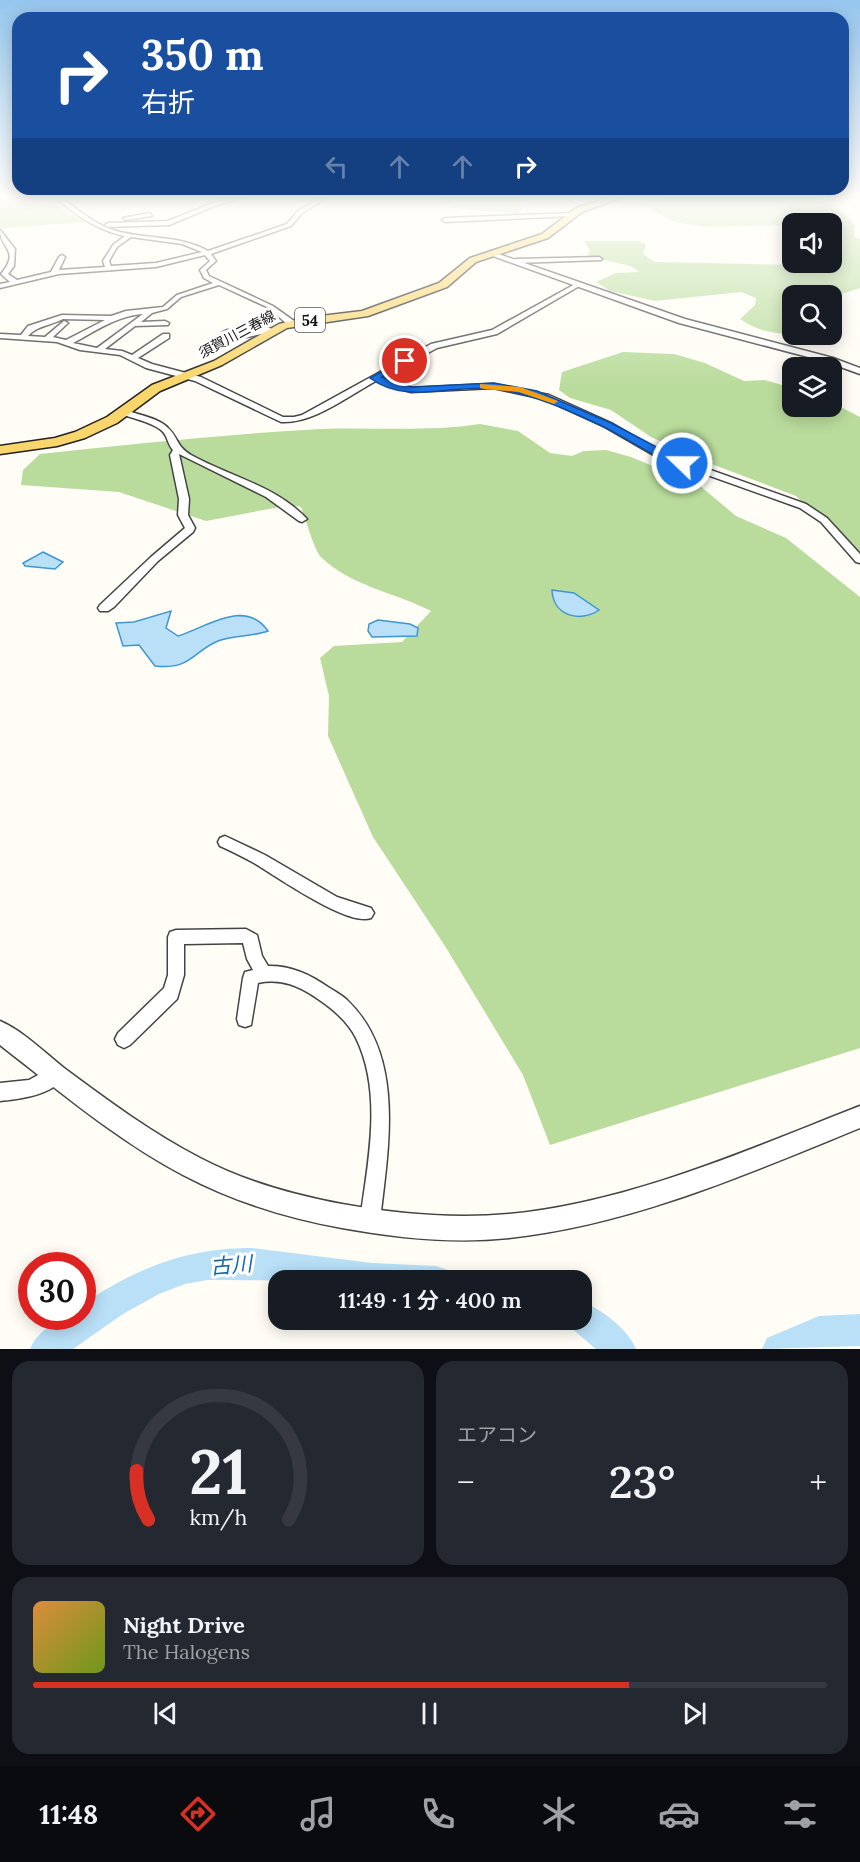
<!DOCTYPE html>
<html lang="ja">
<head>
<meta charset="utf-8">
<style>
	body { margin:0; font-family:Lora,"Noto Sans JP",serif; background:#242831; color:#f1f3f6; height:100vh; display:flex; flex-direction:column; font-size:22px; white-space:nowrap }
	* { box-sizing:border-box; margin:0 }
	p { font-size:20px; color:#9ea1a6 }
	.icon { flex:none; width:33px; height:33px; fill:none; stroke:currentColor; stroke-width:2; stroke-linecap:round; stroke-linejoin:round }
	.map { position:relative; height:1349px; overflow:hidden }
	.drawer { display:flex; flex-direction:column; gap:12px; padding:12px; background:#0d0f14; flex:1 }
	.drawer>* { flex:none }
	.banner { position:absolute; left:12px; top:12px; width:837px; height:183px; border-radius:18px; box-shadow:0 3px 15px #0003; background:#1a4fa0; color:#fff; overflow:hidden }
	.controls { position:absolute; left:782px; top:213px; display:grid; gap:12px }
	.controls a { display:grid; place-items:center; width:60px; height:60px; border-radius:12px; background:#171b24; box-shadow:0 3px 15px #0003; font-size:30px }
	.speed { position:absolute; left:18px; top:1252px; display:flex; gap:12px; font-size:30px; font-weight:700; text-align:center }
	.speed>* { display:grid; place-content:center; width:78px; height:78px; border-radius:50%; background:#171b24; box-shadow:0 3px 15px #0003; line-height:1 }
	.speed .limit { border:9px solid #d22; background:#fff; color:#111 }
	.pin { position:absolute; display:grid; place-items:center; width:51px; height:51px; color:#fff; margin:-26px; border:3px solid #fff; border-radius:50%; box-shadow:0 2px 6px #0007 }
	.me { position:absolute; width:66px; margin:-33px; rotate:292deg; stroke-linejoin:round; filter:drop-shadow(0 0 4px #0008) }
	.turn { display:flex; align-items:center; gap:21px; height:126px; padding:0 30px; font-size:27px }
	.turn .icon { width:78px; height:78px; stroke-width:2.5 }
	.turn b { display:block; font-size:42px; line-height:51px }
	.lanes { display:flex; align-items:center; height:57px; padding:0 30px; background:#0003; justify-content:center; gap:30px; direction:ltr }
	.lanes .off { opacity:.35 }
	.big { font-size:45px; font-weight:600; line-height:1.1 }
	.drawer .tile { flex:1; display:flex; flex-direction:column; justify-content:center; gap:9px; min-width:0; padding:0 21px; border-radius:18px; background:#242831 }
	.drawer .dial { align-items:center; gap:0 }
	.dial svg { height:156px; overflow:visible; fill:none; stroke:#363941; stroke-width:7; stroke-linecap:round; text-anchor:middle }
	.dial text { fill:#f1f3f6; stroke:none }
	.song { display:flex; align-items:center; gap:18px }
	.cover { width:72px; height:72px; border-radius:9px; background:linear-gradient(135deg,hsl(30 70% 55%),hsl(80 70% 35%)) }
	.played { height:6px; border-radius:3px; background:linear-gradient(90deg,#d93025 75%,#363941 75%) }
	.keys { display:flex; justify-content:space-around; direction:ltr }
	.heat { display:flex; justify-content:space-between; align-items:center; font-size:33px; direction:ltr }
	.drawer .tiles { flex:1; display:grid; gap:12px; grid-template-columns:1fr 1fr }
	.tile:last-child { grid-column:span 2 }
	.trip { position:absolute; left:268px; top:1270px; width:324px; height:60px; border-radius:18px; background:#171b24; box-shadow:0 3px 15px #0003; font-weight:600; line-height:60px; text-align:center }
	.menu { display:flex; height:96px; justify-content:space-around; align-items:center; background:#090b0e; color:#9ea1a6 }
	.menu .icon { width:42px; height:42px }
	.menu .on { color:#d93025 }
	.menu b { font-size:27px; color:#f1f3f6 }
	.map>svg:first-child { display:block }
	.forest { fill:#b9dc9c }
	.water { fill:#b9e0f7; stroke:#3f96cf; stroke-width:1.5 }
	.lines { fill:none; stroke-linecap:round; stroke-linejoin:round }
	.river { fill:#b9e0f7; fill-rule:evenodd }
	.minor-casing { stroke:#444; stroke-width:3 }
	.tertiary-casing { stroke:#444; stroke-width:3 }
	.primary-casing { stroke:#222; stroke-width:3 }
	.minor { fill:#fff; fill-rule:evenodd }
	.tertiary { fill:#fff; fill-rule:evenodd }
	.primary { fill:#f9d66b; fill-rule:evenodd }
	.route { fill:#1a73e8; stroke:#114b97; stroke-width:1.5 }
	.slow { fill:#f59e0b }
	.labels { text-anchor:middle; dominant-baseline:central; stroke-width:6; stroke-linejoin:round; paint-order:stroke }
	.far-street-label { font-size:14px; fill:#111; stroke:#fff }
	.shield { fill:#fff; stroke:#585858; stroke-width:1.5 }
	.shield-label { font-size:15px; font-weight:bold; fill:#111 }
	.near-water-label { font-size:21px; font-style:italic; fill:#1768a6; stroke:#fff }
</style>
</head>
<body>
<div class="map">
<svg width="860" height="1349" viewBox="0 0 860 1349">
	<rect width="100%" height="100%" fill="#fffdf5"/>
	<!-- forest -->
	<g class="forest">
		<path d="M 436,197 L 522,197 L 520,204 L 522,209 L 517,214 L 451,208 Z"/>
		<path d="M 692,197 L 814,197 L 844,214 L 855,225 L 854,237 L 860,239 L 860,288 L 836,296 L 838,318 L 831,323 L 831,296 L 792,296 L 792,334 L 810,335 C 784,334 763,335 740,319 L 755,305 L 756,298 L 741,292 L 655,301 L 610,291 L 596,282 L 616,273 L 639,272 L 631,266 L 591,257 L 588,255 L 590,250 L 584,241 L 638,241 L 646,244 L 643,254 L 655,262 L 793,265 L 797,263 L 831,262 L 831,224 L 706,227 L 675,222 L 640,204 L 646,200 Z"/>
		<path d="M 0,198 L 4,201 L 59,207 L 87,222 L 0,228 Z"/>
		<path d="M 623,352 L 674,354 L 705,363 L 744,381 L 765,380 L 792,388 L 792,406 L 831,406 L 831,402 L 860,417 L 860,558 L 796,496 L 709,463 L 651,437 L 611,410 L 570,398 L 559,390 L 562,372 Z"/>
		<path d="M 480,424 L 518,431 L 550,453 L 572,456 L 584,451 L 606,450 L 631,457 L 699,485 L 736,516 L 786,538 L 860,597 L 860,1048 L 550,1145 L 523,1075 L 445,946 L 373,837 L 328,736 L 329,696 L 320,658 L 334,646 L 402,642 L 431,611 C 396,593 351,586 322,558 C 314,551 306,519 301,507 L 290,505 L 206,521 L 119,492 L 21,485 L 23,470 L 40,454 C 134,444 227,434 321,429 C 374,427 428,432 480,424 Z"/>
	</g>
	<!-- water -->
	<g class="water">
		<path d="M 43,552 L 63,562 L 55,569 L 25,566 L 23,563 Z"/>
		<path d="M 552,590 L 574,593 L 599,610 C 580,623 553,616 552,590 Z"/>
		<path d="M 171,611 L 166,628 L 178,636 C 207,627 245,598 268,631 C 252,637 234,635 218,641 C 192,652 191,670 155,666 L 139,645 L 123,646 L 116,623 L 134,622 Z"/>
		<path d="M 378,620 L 410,624 L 418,628 L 417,636 L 372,637 L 368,631 L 369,624 Z"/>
	</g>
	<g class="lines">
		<!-- river -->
		<g class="river">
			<path d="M 252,1248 L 372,1263 L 436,1266 L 447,1270 L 451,1281 L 207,1280 L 185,1284 L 159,1294 L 123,1314 L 73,1349 L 30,1349 C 39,1328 61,1317 82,1317 L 82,1304 C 138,1268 185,1248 252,1248 Z"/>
			<path d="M 582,1301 C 602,1310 628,1329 636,1349 L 596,1349 L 571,1328 L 568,1320 L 582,1320 Z"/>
			<path d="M 860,1314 L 860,1346 L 762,1349 L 767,1338 L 819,1316 Z"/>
		</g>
		<defs>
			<g id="minor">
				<path d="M 55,197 L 61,197 C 77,209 94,224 113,230 C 144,240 178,234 208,251 L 287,224 L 298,211 L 321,197 L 328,197 L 302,213 L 291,226 L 211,254 L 216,261 L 206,270 L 209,276 L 273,306 L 294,321 L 294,325 L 288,325 L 269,308 L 219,285 L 181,297 L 167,309 L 152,313 L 141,322 L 165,321 L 169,323 L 168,325 L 135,326 L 105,349 L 122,351 L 132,355 L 163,334 L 169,334 L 169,338 L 138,358 L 152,364 L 201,377 L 283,417 L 294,417 L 302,415 L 431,344 L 492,330 L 577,283 L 581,283 L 581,285 L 497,334 L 437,348 L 382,378 L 412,388 L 493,384 L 549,395 L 611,423 L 663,453 L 806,504 L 827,518 L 860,554 L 860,563 L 856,562 L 821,522 L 800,508 L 657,457 L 605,427 L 544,399 L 493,388 L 411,392 L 376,381 C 348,396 313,424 281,422 L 195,381 L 146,368 L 120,355 L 80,350 L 57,342 L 0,338 L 0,334 L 21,335 L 28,326 L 62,315 L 111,316 L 126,311 L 163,307 L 177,295 L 213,283 L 204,278 L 200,270 L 210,261 L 205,255 L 156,267 L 59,274 L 0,288 L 0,284 L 10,282 L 1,274 C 21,250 0,249 0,230 L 15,249 L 14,266 L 8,274 L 17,280 L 51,272 L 59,257 L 62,255 L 65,257 L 59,270 L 105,267 L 103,261 L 113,245 L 125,236 C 98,231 75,215 55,197 ZM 131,237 L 182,244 L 202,252 L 156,263 L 111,266 L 109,261 L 117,247 ZM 143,314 L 97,348 L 73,343 C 96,331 116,316 143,314 ZM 63,319 L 105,320 L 66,340 L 53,337 L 68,323 L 64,321 L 45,337 L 28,336 C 36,326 52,325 63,319 Z"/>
				<path d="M 237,197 L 246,197 L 217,205 L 169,225 L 108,227 L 105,225 L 108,223 L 168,221 L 213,203 Z"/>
				<path d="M 150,213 L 152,216 L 126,220 L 123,218 Z"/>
				<path d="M 574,213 L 572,216 L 445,222 L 442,220 L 445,218 Z"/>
				<path d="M 599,257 L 602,259 L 601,260 L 516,263 L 513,261 L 516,259 Z"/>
				<path d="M 267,327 L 277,331 L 247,337 L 232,336 L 223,332 L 227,330 L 252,332 Z"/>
				<path d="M 120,410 L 126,410 C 138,415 159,418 168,428 C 179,438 175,445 191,455 C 229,476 276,486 307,519 L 302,522 L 299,521 L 266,497 L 179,454 L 189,499 L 188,515 L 195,528 L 193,532 L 158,561 L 114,607 L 108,611 L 100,611 L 98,608 L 100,605 L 151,557 L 185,528 L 178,515 L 179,499 L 170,455 L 173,450 C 167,444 168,435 161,430 C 151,422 132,418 120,414 Z"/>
				<path d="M 225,836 L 265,855 L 337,897 L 371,908 L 374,913 L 371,918 C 348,927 276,876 254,863 C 243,857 232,851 220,846 L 218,842 L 220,838 Z"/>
				<path d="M 246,929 L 257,935 L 262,956 L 268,966 C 290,965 311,975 328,987 C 334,991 342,995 347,1000 C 406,1056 388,1149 380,1220 L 377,1227 L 370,1230 L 363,1227 L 360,1220 C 368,1162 383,1093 356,1038 C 348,1022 333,1009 318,999 C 300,986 281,978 258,983 L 251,1025 L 245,1027 L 239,1025 L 237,1019 L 243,978 L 245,972 L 253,970 L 247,959 L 243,943 L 184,944 L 184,975 L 177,999 L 130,1045 L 124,1048 L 118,1045 L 115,1039 L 118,1033 L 164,988 L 168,975 L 168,937 L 170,932 L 176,930 Z"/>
				<path d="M 56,1065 L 62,1068 L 65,1074 C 56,1095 20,1099 0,1101 L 0,1083 L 29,1080 Z"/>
			</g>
			<g id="tertiary">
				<path d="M 490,251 L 685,319 L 833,358 L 860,368 L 860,374 L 827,362 L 679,323 L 490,255 Z"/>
				<path d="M 0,1021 C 23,1031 44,1052 64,1068 C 107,1100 152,1133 200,1158 C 244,1181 293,1195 342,1204 C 397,1214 453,1219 509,1214 C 631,1202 747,1150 860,1106 L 860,1128 C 747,1174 631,1225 509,1238 C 453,1244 397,1238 342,1228 C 287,1218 232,1201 183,1175 C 117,1140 59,1091 0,1045 Z"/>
			</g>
			<path id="primary" d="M 612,197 L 624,197 L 582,212 L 548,238 L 476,262 L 447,287 L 368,316 L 287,328 L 222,365 L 160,391 L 117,423 L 85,438 L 57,446 L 0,454 L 0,446 L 55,438 L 75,432 L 107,417 L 152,385 L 214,361 L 279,324 L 304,318 L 362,311 L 439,283 L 470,258 L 542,234 L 576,208 Z"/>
		</defs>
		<!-- minor casing -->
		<use href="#minor" class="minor-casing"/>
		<!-- tertiary casing -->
		<use href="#tertiary" class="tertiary-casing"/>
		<!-- primary casing -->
		<use href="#primary" class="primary-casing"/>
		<!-- minor -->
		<use href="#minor" class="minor"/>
		<!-- tertiary -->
		<use href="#tertiary" class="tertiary"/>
		<!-- primary -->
		<use href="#primary" class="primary"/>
	</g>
	<!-- sky -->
	<linearGradient id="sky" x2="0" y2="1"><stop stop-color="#95c6ee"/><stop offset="0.51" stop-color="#fffefa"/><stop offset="1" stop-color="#fffefa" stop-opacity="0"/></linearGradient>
	<rect width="860" height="386" fill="url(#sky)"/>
	<!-- route -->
	<path class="route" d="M 405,358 L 408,359 L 408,363 L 382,377 L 412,387 L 494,383 L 537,391 L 611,423 L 687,463 L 682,466 C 654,458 630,440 604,427 C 570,411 534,394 496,389 C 455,383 407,406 370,378 Z"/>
	<!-- slow -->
	<path class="slow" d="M 480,384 L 520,387 L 558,401 L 554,404 L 519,392 L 484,389 L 480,388 Z"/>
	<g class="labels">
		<!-- far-street labels -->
		<g class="far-street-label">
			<text transform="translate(237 334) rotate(-28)">須賀川三春線</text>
		</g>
		<!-- shield labels -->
		<rect class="shield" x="295" y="308" width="30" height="24" rx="4.5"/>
		<g class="shield-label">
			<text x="310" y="320">54</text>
		</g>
		<!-- near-water labels -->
		<g class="near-water-label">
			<text transform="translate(231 1265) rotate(-5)">古川</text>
		</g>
	</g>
</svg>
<div class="controls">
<a><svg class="icon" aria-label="sound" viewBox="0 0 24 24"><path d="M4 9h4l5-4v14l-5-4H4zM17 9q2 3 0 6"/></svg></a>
<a><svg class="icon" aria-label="search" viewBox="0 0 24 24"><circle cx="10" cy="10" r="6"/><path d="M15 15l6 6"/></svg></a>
<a><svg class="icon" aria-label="layers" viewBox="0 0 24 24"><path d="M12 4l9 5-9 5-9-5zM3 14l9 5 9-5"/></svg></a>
</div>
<div class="speed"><div class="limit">30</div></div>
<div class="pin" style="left:405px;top:361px;background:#d93025"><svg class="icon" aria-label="arrive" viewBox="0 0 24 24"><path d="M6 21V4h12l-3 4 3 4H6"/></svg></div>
<svg class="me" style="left:682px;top:463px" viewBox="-20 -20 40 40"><circle r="17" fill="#1a73e8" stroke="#fff" stroke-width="3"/><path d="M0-11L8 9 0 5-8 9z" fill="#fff"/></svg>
<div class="trip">11:49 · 1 分 · 400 m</div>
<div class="banner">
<div class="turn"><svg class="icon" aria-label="right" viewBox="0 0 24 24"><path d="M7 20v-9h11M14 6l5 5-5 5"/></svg><div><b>350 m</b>右折</div></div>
<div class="lanes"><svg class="icon off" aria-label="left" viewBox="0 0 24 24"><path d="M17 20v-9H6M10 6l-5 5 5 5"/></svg><svg class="icon off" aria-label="ahead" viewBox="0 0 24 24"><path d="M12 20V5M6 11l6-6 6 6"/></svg><svg class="icon off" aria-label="ahead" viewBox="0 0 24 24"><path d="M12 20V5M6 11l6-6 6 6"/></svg><svg class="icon" aria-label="right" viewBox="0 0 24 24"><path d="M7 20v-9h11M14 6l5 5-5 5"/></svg></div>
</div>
</div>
<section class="drawer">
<div class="tiles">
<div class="tile dial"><svg viewBox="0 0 100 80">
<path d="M14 69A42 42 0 1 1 86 69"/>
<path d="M14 69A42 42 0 0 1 8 44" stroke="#d93025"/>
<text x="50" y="56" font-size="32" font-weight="700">21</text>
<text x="50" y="72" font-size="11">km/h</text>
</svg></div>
<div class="tile"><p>エアコン</p>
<div class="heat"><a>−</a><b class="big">23°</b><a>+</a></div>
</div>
<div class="tile">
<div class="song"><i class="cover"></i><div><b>Night Drive</b><p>The Halogens</p></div></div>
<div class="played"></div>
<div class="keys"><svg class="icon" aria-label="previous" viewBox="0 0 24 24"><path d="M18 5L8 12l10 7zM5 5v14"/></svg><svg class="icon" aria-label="pause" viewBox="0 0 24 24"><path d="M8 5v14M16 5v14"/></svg><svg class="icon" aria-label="next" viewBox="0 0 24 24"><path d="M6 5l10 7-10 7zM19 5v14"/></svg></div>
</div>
</div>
</section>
<nav class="menu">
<b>11:48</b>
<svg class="icon on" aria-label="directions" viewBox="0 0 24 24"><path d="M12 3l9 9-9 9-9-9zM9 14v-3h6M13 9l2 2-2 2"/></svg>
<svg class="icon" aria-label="music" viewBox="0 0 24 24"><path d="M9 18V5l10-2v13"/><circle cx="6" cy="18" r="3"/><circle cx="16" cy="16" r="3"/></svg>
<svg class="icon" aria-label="phone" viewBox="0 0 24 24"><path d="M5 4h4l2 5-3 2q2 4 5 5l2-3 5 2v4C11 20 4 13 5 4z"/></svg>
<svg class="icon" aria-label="climate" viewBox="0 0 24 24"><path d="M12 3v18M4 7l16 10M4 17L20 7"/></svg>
<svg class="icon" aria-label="car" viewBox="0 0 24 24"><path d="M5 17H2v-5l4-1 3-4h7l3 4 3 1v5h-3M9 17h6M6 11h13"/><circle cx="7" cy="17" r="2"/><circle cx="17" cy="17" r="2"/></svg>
<svg class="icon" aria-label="filters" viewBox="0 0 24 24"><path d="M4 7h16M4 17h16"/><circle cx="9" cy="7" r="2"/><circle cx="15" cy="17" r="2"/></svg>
</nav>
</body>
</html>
